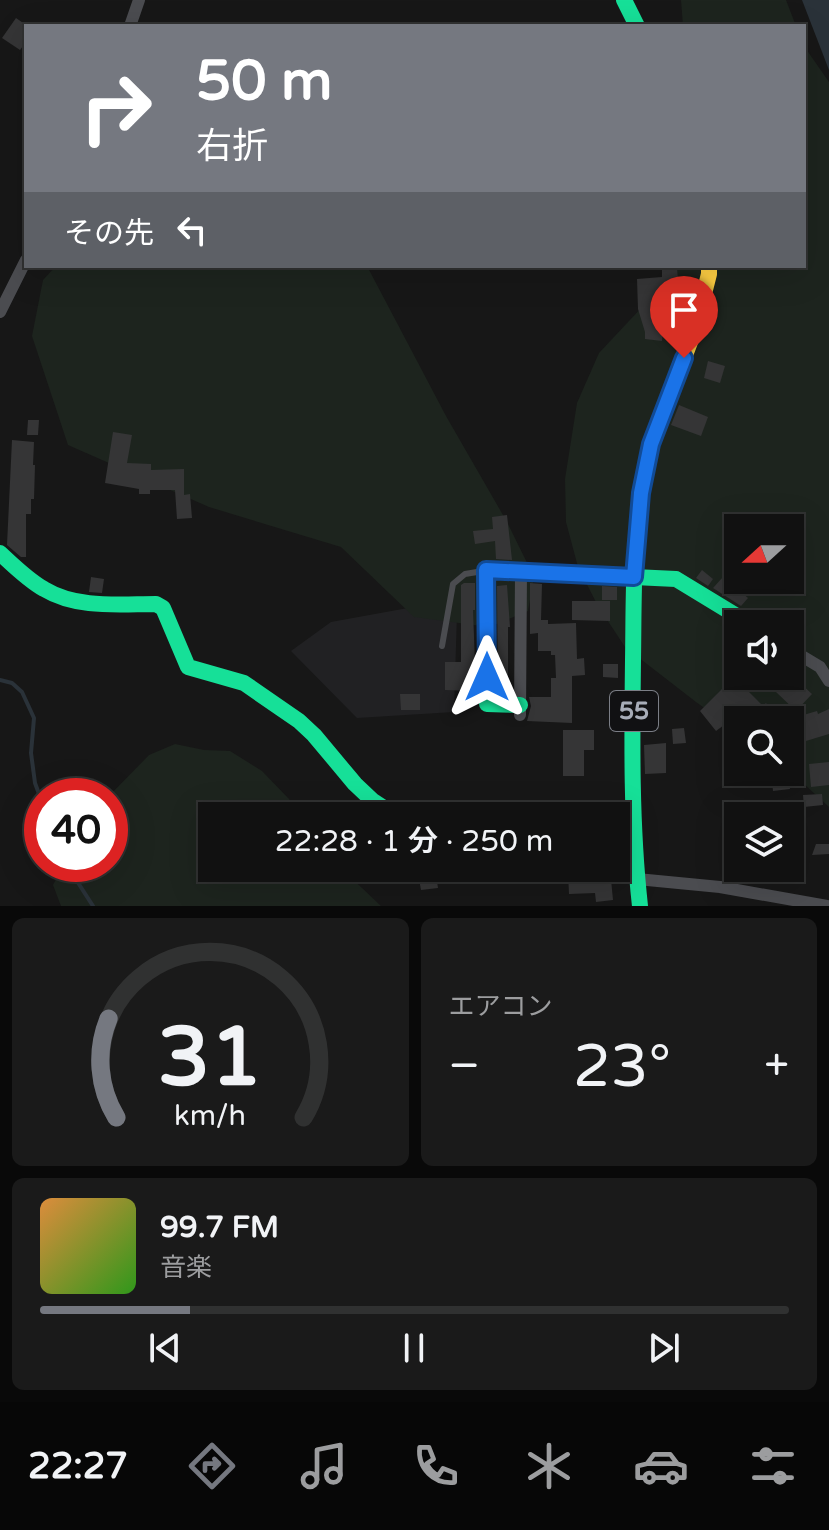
<!DOCTYPE html>
<html lang="ja">
<head>
<meta charset="utf-8">
<style>
	body { margin:0; font-family:"Varela Round","Noto Sans JP",sans-serif; background:#1a1a1a; color:#f1f3f6; height:100vh; display:flex; flex-direction:column; font-size:30px; white-space:nowrap }
	* { box-sizing:border-box; margin:0 }
	p { font-size:26px; color:#9c9d9f }
	.icon { flex:none; width:44px; height:44px; fill:none; stroke:currentColor; stroke-width:2; stroke-linecap:round; stroke-linejoin:round }
	.map { position:relative; height:906px; overflow:hidden }
	.details { display:flex; flex-direction:column; gap:12px; padding:12px; background:#090909; flex:1 }
	.details>* { flex:none }
	.top-card { position:absolute; left:24px; top:24px; width:782px; height:244px; border-radius:0px; box-shadow:0 8px 32px #0002,0 0 0 2px #303131; background:#757880; color:#fff; overflow:hidden }
	.needle { width:52px; rotate:249deg }
	.controls { position:absolute; left:724px; top:514px; display:grid; gap:16px }
	.controls a { display:grid; place-items:center; width:80px; height:80px; border-radius:0px; background:#111; box-shadow:0 8px 32px #0002,0 0 0 2px #303131; font-size:40px }
	.speed { position:absolute; left:24px; top:778px; display:flex; gap:16px; font-size:40px; font-weight:700; text-align:center }
	.speed>* { display:grid; place-content:center; width:104px; height:104px; border-radius:50%; background:#111; box-shadow:0 8px 32px #0002,0 0 0 2px #303131; line-height:1 }
	.speed .limit { border:12px solid #d22; background:#fff; color:#111 }
	.pin { position:absolute; display:grid; place-items:center; width:68px; height:68px; color:#fff; margin:-82px -34px; border-radius:50% 50% 50% 0; rotate:-45deg; box-shadow:0 0 8px #0007 }
	.pin .icon { rotate:45deg }
	.me { position:absolute; width:88px; margin:-44px; rotate:0deg; stroke-linejoin:round; filter:drop-shadow(0 0 6px #0008) }
	.turn { display:flex; align-items:center; gap:28px; height:168px; padding:0 40px; font-size:36px }
	.turn .icon { width:104px; height:104px; stroke-width:2.5 }
	.turn b { display:block; font-size:56px; line-height:68px }
	.then { display:flex; align-items:center; height:76px; padding:0 40px; background:#0003; gap:16px; font-size:30px }
	.big { font-size:60px; font-weight:600; line-height:1.1 }
	.details .tile { flex:1; display:flex; flex-direction:column; justify-content:center; gap:12px; min-width:0; padding:0 28px; border-radius:12px; background:#1a1a1a }
	.details .dial { align-items:center; gap:0 }
	.dial svg { height:208px; overflow:visible; fill:none; stroke:#303131; stroke-width:7; stroke-linecap:round; text-anchor:middle }
	.dial text { fill:#f1f3f6; stroke:none }
	.song { display:flex; align-items:center; gap:24px }
	.cover { width:96px; height:96px; border-radius:12px; background:linear-gradient(135deg,hsl(30 70% 55%),hsl(110 70% 35%)) }
	.played { height:8px; border-radius:4px; background:linear-gradient(90deg,#757880 20%,#303131 20%) }
	.keys { display:flex; justify-content:space-around; direction:ltr }
	.heat { display:flex; justify-content:space-between; align-items:center; font-size:44px; direction:ltr }
	.details .tiles { flex:1; display:grid; gap:12px; grid-template-columns:1fr 1fr }
	.tile:last-child { grid-column:span 2 }
	.trip { position:absolute; left:198px; top:802px; width:432px; height:80px; border-radius:0px; background:#111; box-shadow:0 8px 32px #0002,0 0 0 2px #303131; font-weight:600; line-height:80px; text-align:center }
	.menu { display:flex; height:128px; justify-content:space-around; align-items:center; background:#070707; color:#9c9d9f }
	.menu .icon { width:56px; height:56px }
	.menu .current { color:#757880 }
	.menu b { font-size:36px; color:#f1f3f6 }
	.map>svg:first-child { display:block }
	.built { fill:#212123 }
	.green { fill:#1d241e; fill-rule:evenodd }
	.water { fill:#2a3239 }
	.lines { fill:none; stroke-linecap:round; stroke-linejoin:round }
	.stream { stroke:#2a3239; stroke-width:4 }
	.building { fill:#353536 }
	.lane { stroke:#4b4c50; stroke-width:6 }
	.street { stroke:#4b4c50; stroke-width:12 }
	.fast { stroke:#16e098; stroke-width:16 }
	.slow { stroke:#ffcf43; stroke-width:16 }
	.route-casing { stroke:#114b97; stroke-width:20 }
	.route { stroke:#1a73e8; stroke-width:14 }
	.labels { text-anchor:middle; dominant-baseline:central; stroke-width:8; stroke-linejoin:round; paint-order:stroke }
	.shield { fill:#111113; stroke:#7b7e86; stroke-width:2 }
	.shield-label { font-size:24px; font-weight:bold; fill:#a8adb8 }
</style>
</head>
<body>
<div class="map">
<svg width="829" height="906" viewBox="0 0 829 906">
	<rect width="100%" height="100%" fill="#171717"/>
	<!-- built -->
	<path class="built" d="M 458,580 L 454,712 L 357,718 L 291,651 L 331,622 L 441,602 Z"/>
	<!-- green -->
	<g class="green">
		<path d="M 681,0 L 786,0 L 796,26 L 683,26 Z"/>
		<path d="M 804,46 L 829,82 L 829,807 L 790,771 L 790,720 L 738,720 L 738,732 L 696,702 L 625,647 L 598,606 L 578,567 L 566,522 L 565,479 L 577,403 L 599,353 L 659,289 L 671,266 L 804,266 ZM 738,528 L 790,528 L 790,580 L 738,580 ZM 738,624 L 790,624 L 790,676 L 738,676 Z"/>
		<path d="M 56,266 L 367,266 L 446,416 L 507,522 L 534,577 L 528,611 L 489,627 L 414,617 L 341,547 L 209,507 L 68,445 L 32,336 L 43,280 Z"/>
		<path d="M 175,744 L 204,750 L 230,751 L 262,771 L 289,799 L 301,816 L 212,816 L 212,868 L 341,868 L 381,906 L 61,906 L 53,885 L 64,864 L 110,864 L 109,796 L 149,755 Z"/>
	</g>
	<!-- water -->
	<path class="water" d="M 802,0 L 829,0 L 829,70 Z"/>
	<g class="lines">
		<!-- stream -->
		<g class="stream">
			<path d="M 0,680 L 12,683 L 22,692 L 34,718 L 31,753 L 35,783 L 42,802"/>
			<path d="M 66,864 L 93,906"/>
		</g>
	</g>
	<!-- building -->
	<g class="building">
		<path d="M 16,18 L 26,25 L 26,42 L 20,50 L 2,38 Z"/>
		<path d="M 677,268 L 679,292 L 655,293 L 664,320 L 662,341 L 645,339 L 645,332 L 638,309 L 637,279 L 662,277 L 662,269 Z"/>
		<path d="M 708,361 L 725,366 L 720,383 L 704,378 Z"/>
		<path d="M 679,405 L 708,417 L 701,436 L 671,425 Z"/>
		<path d="M 28,420 L 39,420 L 38,435 L 27,435 Z"/>
		<path d="M 113,432 L 132,435 L 127,463 L 151,464 L 151,470 L 184,469 L 184,495 L 190,494 L 192,518 L 177,519 L 175,490 L 150,490 L 150,494 L 139,494 L 139,489 L 105,483 Z"/>
		<path d="M 12,440 L 34,442 L 33,465 L 35,465 L 34,499 L 31,499 L 31,514 L 26,514 L 26,557 L 21,557 L 7,545 Z"/>
		<path d="M 507,515 L 512,560 L 496,559 L 495,541 L 475,544 L 473,531 L 493,529 L 492,517 Z"/>
		<path d="M 702,570 L 713,579 L 708,586 L 696,578 Z"/>
		<path d="M 91,577 L 104,579 L 102,593 L 89,592 Z"/>
		<path d="M 723,577 L 748,598 L 741,606 L 713,588 Z"/>
		<path d="M 464,583 L 475,583 L 475,610 L 473,610 L 476,691 L 445,690 L 445,662 L 461,662 L 461,585 Z"/>
		<path d="M 530,583 L 542,584 L 541,620 L 548,620 L 548,624 L 576,623 L 577,659 L 584,658 L 585,675 L 572,676 L 572,723 L 527,721 L 531,706 L 529,697 L 551,697 L 551,678 L 556,678 L 555,655 L 551,655 L 551,651 L 538,651 L 538,633 L 530,634 Z"/>
		<path d="M 507,585 L 510,627 L 508,627 L 508,694 L 498,693 L 497,586 Z"/>
		<path d="M 602,586 L 617,587 L 617,600 L 602,600 Z"/>
		<path d="M 572,601 L 610,601 L 610,621 L 572,620 Z"/>
		<path d="M 603,664 L 618,664 L 618,678 L 603,677 Z"/>
		<path d="M 778,676 L 804,676 L 799,682 L 812,694 L 796,711 L 776,692 L 784,684 Z"/>
		<path d="M 734,677 L 763,706 L 766,703 L 778,720 L 756,720 L 750,712 L 727,729 L 724,725 L 716,731 L 700,711 Z"/>
		<path d="M 400,694 L 420,694 L 420,710 L 401,710 Z"/>
		<path d="M 829,709 L 829,734 L 796,744 L 792,731 L 803,727 L 800,716 L 817,711 L 818,714 Z"/>
		<path d="M 684,728 L 686,743 L 673,744 L 672,729 Z"/>
		<path d="M 563,730 L 594,730 L 594,750 L 584,750 L 584,776 L 563,776 Z"/>
		<path d="M 666,743 L 666,773 L 645,774 L 644,745 Z"/>
		<path d="M 829,762 L 829,785 L 811,787 L 809,764 Z"/>
		<path d="M 771,772 L 788,772 L 790,789 L 773,791 Z"/>
		<path d="M 822,794 L 823,805 L 804,807 L 803,795 Z"/>
		<path d="M 816,844 L 829,844 L 829,854 L 812,855 Z"/>
		<path d="M 417,868 L 435,868 L 438,888 L 421,890 Z"/>
		<path d="M 731,868 L 766,868 L 764,879 L 731,874 Z"/>
		<path d="M 610,869 L 613,900 L 596,902 L 595,893 L 569,894 L 568,872 Z"/>
	</g>
	<g class="lines">
		<!-- lane -->
		<path class="lane" d="M 442,646 L 453,584 L 465,574 L 483,571"/>
		<!-- street -->
		<g class="street">
			<path d="M 130,26 L 139,0"/>
			<path d="M 0,312 L 26,260"/>
			<path d="M 790,649 L 820,667 L 829,681"/>
			<path d="M 520,715 L 521,572"/>
			<path d="M 616,843 L 636,845"/>
			<path d="M 637,879 L 720,887 L 827,906"/>
		</g>
		<!-- fast -->
		<g class="fast">
			<path d="M 624,0 L 637,26"/>
			<path d="M 0,553 C 14,566 28,580 44,589 C 77,609 119,604 156,604 L 163,608 L 188,667 L 244,683 L 299,721 L 314,735 L 355,784 L 373,801 L 396,816"/>
			<path d="M 520,705 L 487,704 L 486,570 L 676,579 L 750,624"/>
			<path d="M 640,906 C 631,824 632,742 633,660 C 634,599 632,536 645,475"/>
		</g>
		<!-- slow -->
		<path class="slow" d="M 645,475 L 651,444 L 695,329 L 709,274 L 709,266"/>
	</g>
	<g class="lines">
		<defs>
			<path id="route" d="M 487,677 L 486,570 L 634,577 L 641,493 L 651,444 L 684,358"/>
		</defs>
		<!-- route casing -->
		<use href="#route" class="route-casing"/>
		<!-- route -->
		<use href="#route" class="route"/>
	</g>
	<g class="labels">
		<!-- shield labels -->
		<rect class="shield" x="610" y="691" width="48" height="40" rx="6"/>
		<g class="shield-label">
			<text x="634" y="711">55</text>
		</g>
	</g>
</svg>
<div class="controls">
<a><svg class="needle" viewBox="-14 -14 28 28"><path d="M0-13l5 13h-10z" fill="#e53935"/><path d="M0 13l5-13h-10z" fill="#9c9d9f"/></svg></a>
<a><svg class="icon" aria-label="sound" viewBox="0 0 24 24"><path d="M4 9h4l5-4v14l-5-4H4zM17 9q2 3 0 6"/></svg></a>
<a><svg class="icon" aria-label="search" viewBox="0 0 24 24"><circle cx="10" cy="10" r="6"/><path d="M15 15l6 6"/></svg></a>
<a><svg class="icon" aria-label="layers" viewBox="0 0 24 24"><path d="M12 4l9 5-9 5-9-5zM3 14l9 5 9-5"/></svg></a>
</div>
<div class="speed"><div class="limit">40</div></div>
<div class="pin" style="left:684px;top:358px;background:#d93025"><svg class="icon" aria-label="arrive" viewBox="0 0 24 24"><path d="M6 21V4h12l-3 4 3 4H6"/></svg></div>
<svg class="me" style="left:487px;top:677px" viewBox="-20 -20 40 40"><path d="M0-17L14 15 0 8-14 15z" fill="#1a73e8" stroke="#fff" stroke-width="4"/></svg>
<div class="trip">22:28 · 1 分 · 250 m</div>
<div class="top-card">
<div class="turn"><svg class="icon" aria-label="right" viewBox="0 0 24 24"><path d="M7 20v-9h11M14 6l5 5-5 5"/></svg><div><b>50 m</b>右折</div></div>
<div class="then">その先<svg class="icon" aria-label="left" viewBox="0 0 24 24"><path d="M17 20v-9H6M10 6l-5 5 5 5"/></svg></div>
</div>
</div>
<section class="details">
<div class="tiles">
<div class="tile dial"><svg viewBox="0 0 100 80">
<path d="M14 69A42 42 0 1 1 86 69"/>
<path d="M14 69A42 42 0 0 1 11 31" stroke="#757880"/>
<text x="50" y="56" font-size="32" font-weight="700">31</text>
<text x="50" y="72" font-size="11">km/h</text>
</svg></div>
<div class="tile"><p>エアコン</p>
<div class="heat"><a>−</a><b class="big">23°</b><a>+</a></div>
</div>
<div class="tile">
<div class="song"><i class="cover"></i><div><b>99.7 FM</b><p>音楽</p></div></div>
<div class="played"></div>
<div class="keys"><svg class="icon" aria-label="previous" viewBox="0 0 24 24"><path d="M18 5L8 12l10 7zM5 5v14"/></svg><svg class="icon" aria-label="pause" viewBox="0 0 24 24"><path d="M8 5v14M16 5v14"/></svg><svg class="icon" aria-label="next" viewBox="0 0 24 24"><path d="M6 5l10 7-10 7zM19 5v14"/></svg></div>
</div>
</div>
</section>
<nav class="menu">
<b>22:27</b>
<svg class="icon current" aria-label="directions" viewBox="0 0 24 24"><path d="M12 3l9 9-9 9-9-9zM9 14v-3h6M13 9l2 2-2 2"/></svg>
<svg class="icon" aria-label="music" viewBox="0 0 24 24"><path d="M9 18V5l10-2v13"/><circle cx="6" cy="18" r="3"/><circle cx="16" cy="16" r="3"/></svg>
<svg class="icon" aria-label="phone" viewBox="0 0 24 24"><path d="M5 4h4l2 5-3 2q2 4 5 5l2-3 5 2v4C11 20 4 13 5 4z"/></svg>
<svg class="icon" aria-label="climate" viewBox="0 0 24 24"><path d="M12 3v18M4 7l16 10M4 17L20 7"/></svg>
<svg class="icon" aria-label="car" viewBox="0 0 24 24"><path d="M5 17H2v-5l4-1 3-4h7l3 4 3 1v5h-3M9 17h6M6 11h13"/><circle cx="7" cy="17" r="2"/><circle cx="17" cy="17" r="2"/></svg>
<svg class="icon" aria-label="filters" viewBox="0 0 24 24"><path d="M4 7h16M4 17h16"/><circle cx="9" cy="7" r="2"/><circle cx="15" cy="17" r="2"/></svg>
</nav>
</body>
</html>
